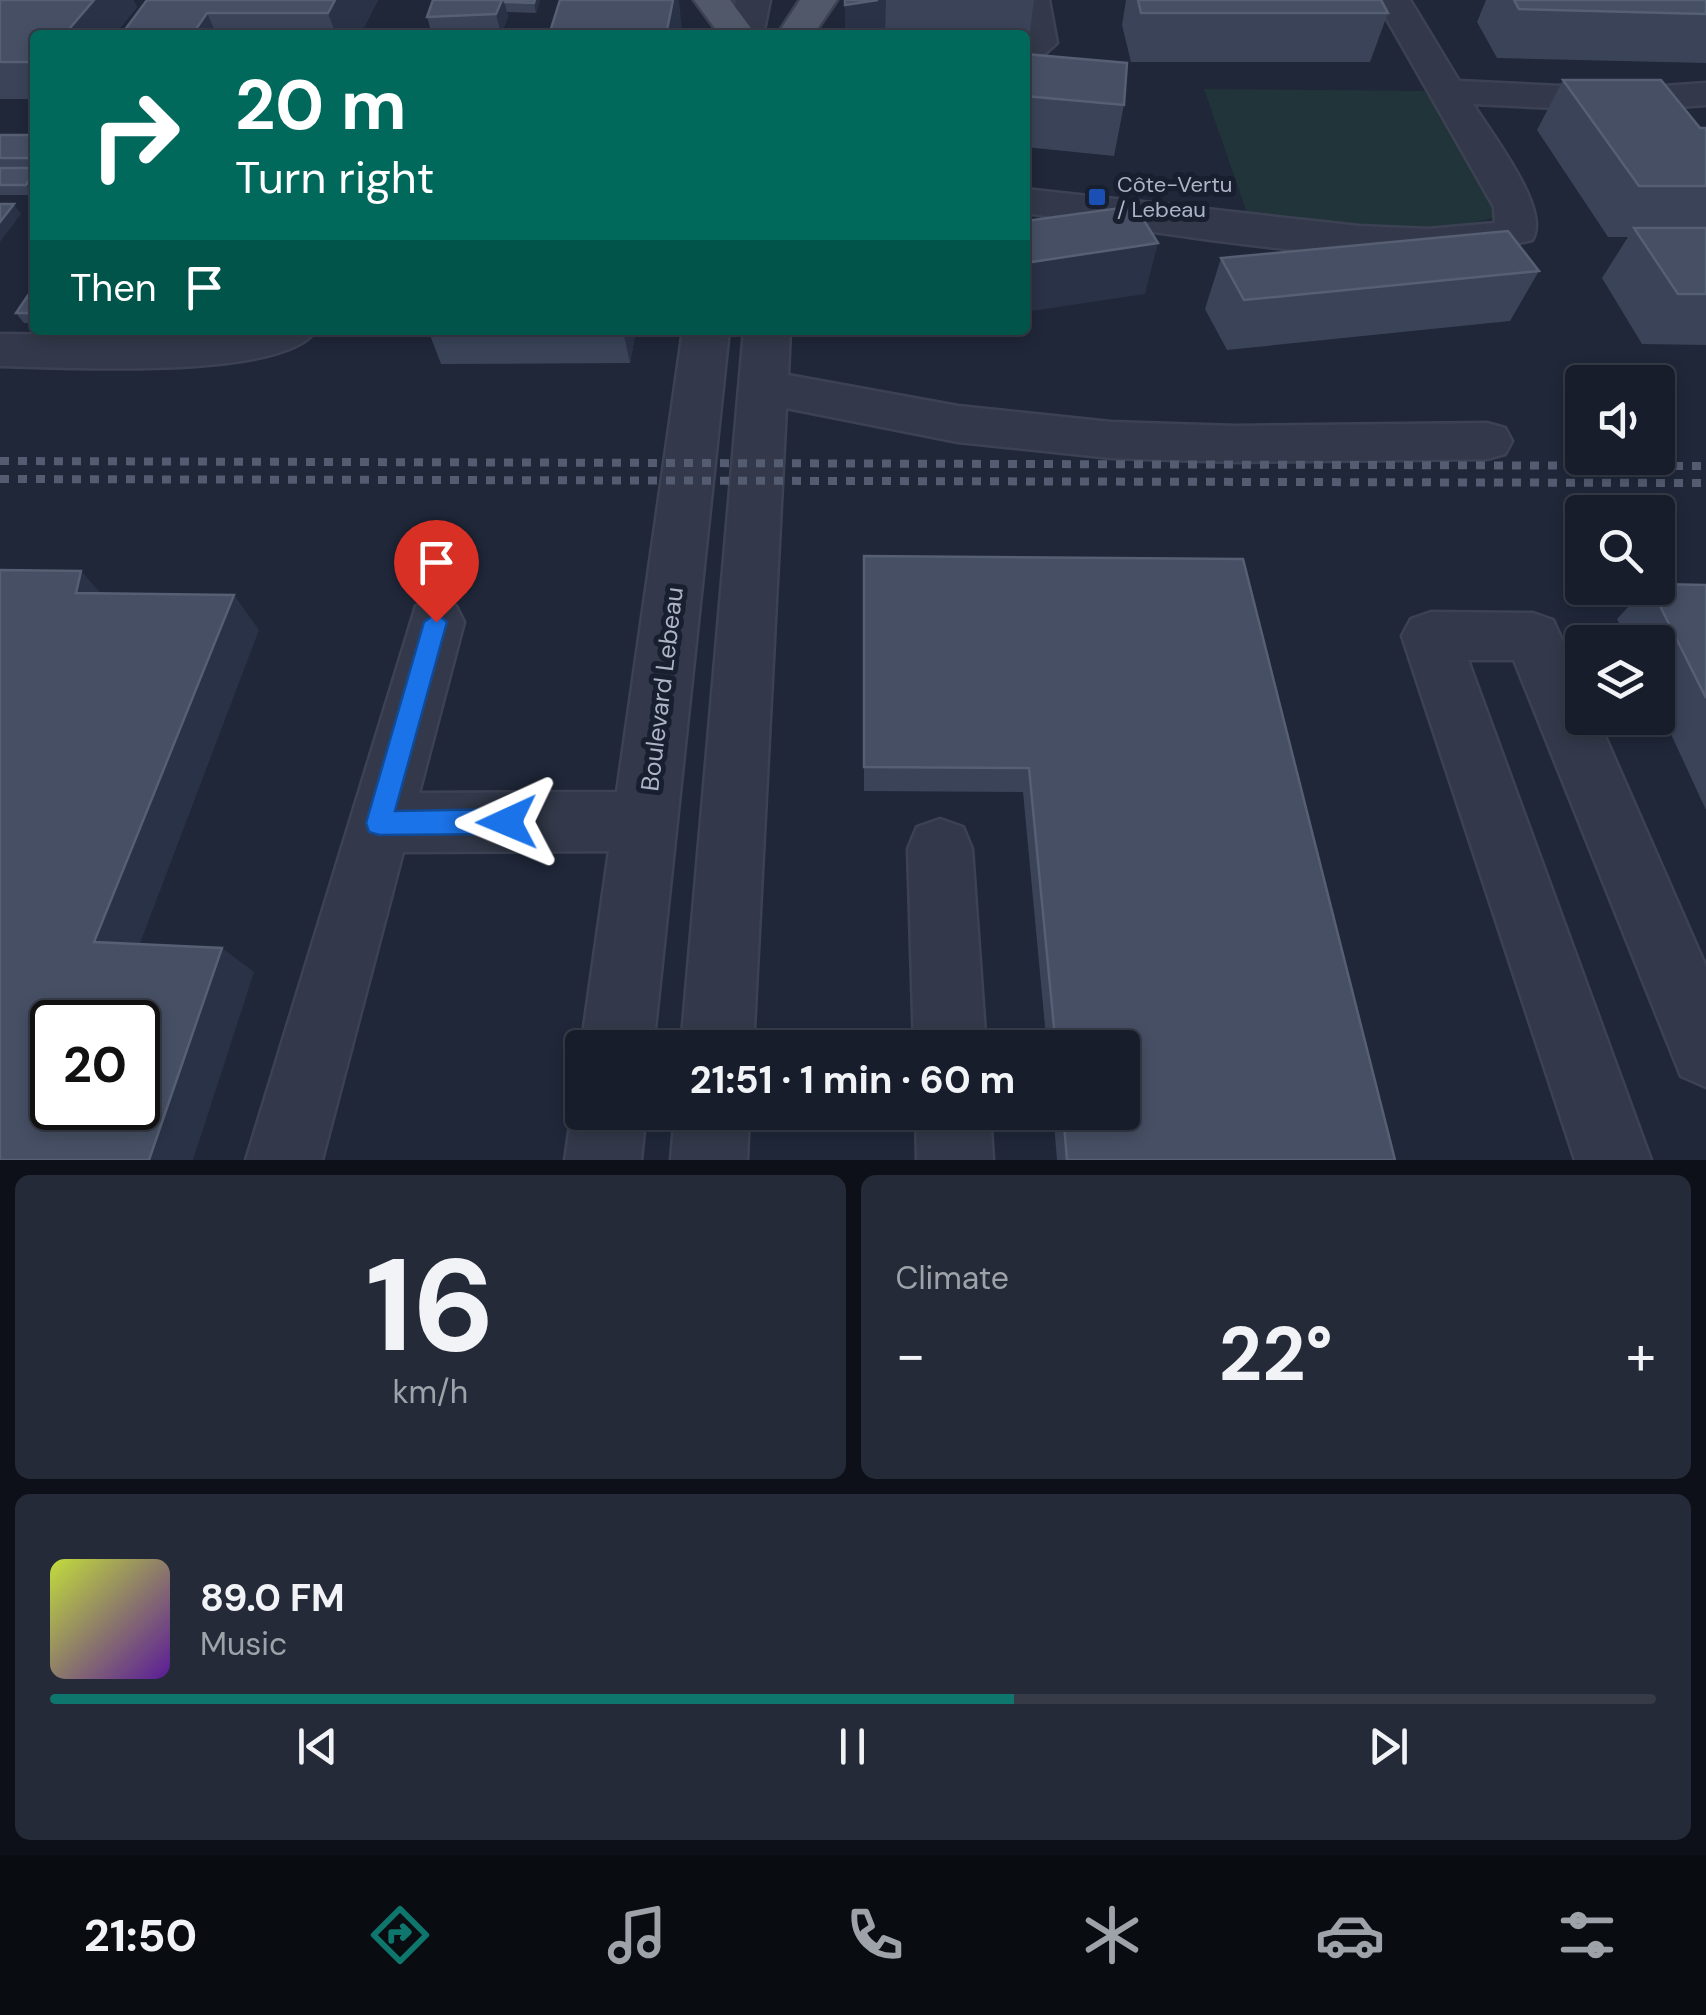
<!DOCTYPE html>
<html lang="en">
<head>
<meta charset="utf-8">
<style>
	body { margin:0; font-family:"DM Sans",sans-serif; background:#242a37; color:#f1f3f6; height:100vh; display:flex; flex-direction:column; font-size:38px; white-space:nowrap }
	* { box-sizing:border-box; margin:0 }
	p { font-size:32px; color:#9ea2a9 }
	.icon { flex:none; width:55px; height:55px; fill:none; stroke:currentColor; stroke-width:2; stroke-linecap:round; stroke-linejoin:round }
	.map { position:relative; height:1160px; overflow:hidden }
	.panel { display:flex; flex-direction:column; gap:15px; padding:15px; background:#0d1018; flex:1 }
	.panel>* { flex:none }
	.top-card { position:absolute; left:30px; top:30px; width:1000px; height:305px; border-radius:10px; box-shadow:0 5px 15px #0003,0 0 0 2px #363b47; background:#00695c; color:#fff; overflow:hidden }
	.controls { position:absolute; left:1565px; top:365px; display:grid; gap:20px }
	.controls a { display:grid; place-items:center; width:110px; height:110px; border-radius:10px; background:#171d2b; box-shadow:0 5px 15px #0003,0 0 0 2px #363b47; font-size:50px }
	.speed { position:absolute; left:30px; top:1000px; display:flex; gap:20px; font-size:50px; font-weight:700; text-align:center }
	.speed>* { display:grid; place-content:center; width:130px; height:130px; border-radius:50%; background:#171d2b; box-shadow:0 5px 15px #0003,0 0 0 2px #363b47; line-height:1 }
	.speed .limit { border:5px solid #111; border-radius:15px; background:#fff; color:#111 }
	.pin { position:absolute; display:grid; place-items:center; width:85px; height:85px; color:#fff; margin:-102px -42px; border-radius:50% 50% 50% 0; rotate:-45deg; box-shadow:0 0 10px #0007 }
	.pin .icon { rotate:45deg }
	.me { position:absolute; width:110px; margin:-55px; rotate:269deg; stroke-linejoin:round; filter:drop-shadow(0 0 8px #0008) }
	.turn { display:flex; align-items:center; gap:35px; height:210px; padding:0 40px; font-size:45px }
	.turn .icon { width:130px; height:130px; stroke-width:2.5 }
	.turn b { display:block; font-size:70px; line-height:85px }
	.then { display:flex; align-items:center; height:95px; padding:0 40px; background:#0003; gap:20px; font-size:38px }
	.big { font-size:75px; font-weight:700; line-height:1.1 }
	.panel .tile { flex:1; display:flex; flex-direction:column; justify-content:center; gap:15px; min-width:0; padding:0 35px; border-radius:15px; background:#242a37 }
	.panel .dial { align-items:center; gap:0 }
	.dial b { font-size:130px; line-height:1 }
	.song { display:flex; align-items:center; gap:30px }
	.cover { width:120px; height:120px; border-radius:15px; background:linear-gradient(135deg,hsl(70 70% 55%),hsl(270 70% 35%)) }
	.played { height:10px; border-radius:5px; background:linear-gradient(90deg,#0f766e 60%,#363b47 60%) }
	.keys { display:flex; justify-content:space-around; direction:ltr }
	.heat { display:flex; justify-content:space-between; align-items:center; font-size:55px; direction:ltr }
	.panel .tiles { flex:1; display:grid; gap:15px; grid-template-columns:1fr 1fr }
	.tile:last-child { grid-column:span 2 }
	.trip { position:absolute; left:565px; top:1030px; width:575px; height:100px; border-radius:10px; background:#171d2b; box-shadow:0 5px 15px #0003,0 0 0 2px #363b47; font-weight:700; line-height:100px; text-align:center }
	.tabs { display:flex; height:160px; justify-content:space-around; align-items:center; background:#090c11; color:#9ea2a9 }
	.tabs .icon { width:70px; height:70px }
	.tabs .active { color:#0f766e }
	.tabs b { font-size:45px; color:#f1f3f6 }
	.map>svg:first-child { display:block }
	.green { fill:#21343a }
	.lines { fill:none; stroke-linecap:round; stroke-linejoin:round }
	.minor-casing { stroke:#3c4253; stroke-width:5 }
	.major-casing { stroke:#3c4253; stroke-width:5 }
	.minor { fill:#33394a; fill-rule:evenodd }
	.major { fill:#50586a; fill-rule:evenodd }
	.rail { stroke:#545c71; stroke-width:8; stroke-dasharray:9 9; stroke-linecap:butt }
	.wall { fill:#3a4358 }
	.shaded-wall { fill:#2a3247 }
	.building { fill:#464f64; stroke:#565f73; stroke-width:2.5; fill-rule:evenodd }
	.route { fill:#1a73e8; stroke:#114b97; stroke-width:2.5 }
	.transit-dot { fill:#1a4fb4; stroke:#181f2e; stroke-width:4 }
	.labels { text-anchor:middle; dominant-baseline:central; stroke-width:10; stroke-linejoin:round; paint-order:stroke }
	.far-poi-label { font-size:22px; fill:#adb4c6; stroke:#181f2e; text-anchor:start }
	.street-label { font-size:25px; fill:#adb4c6; stroke:#181f2e }
</style>
</head>
<body>
<div class="map">
<svg width="1706" height="1160" viewBox="0 0 1706 1160">
	<rect width="100%" height="100%" fill="#1f2739"/>
	<!-- green -->
	<path class="green" d="M 1204,89 L 1433,91 L 1501,204 L 1496,217 C 1419,240 1327,221 1248,216 Z"/>
	<g class="lines">
		<defs>
			<g id="minor">
				<path d="M 736,0 L 770,0 L 763,35 L 727,35 Z"/>
				<path d="M 1015,0 L 1049,0 L 1057,43 L 1038,60 L 1025,63 L 1025,35 L 1020,35 Z"/>
				<path d="M 1376,0 L 1410,0 L 1459,81 L 1622,89 L 1706,83 L 1706,105 L 1622,111 L 1473,104 C 1491,133 1552,211 1532,240 C 1387,278 1175,233 1025,213 L 1025,189 L 1359,226 L 1428,229 L 1495,223 L 1494,207 Z"/>
				<path d="M 239,330 L 316,330 C 284,381 60,367 0,366 L 0,334 L 153,336 Z"/>
				<path d="M 683,330 L 729,330 L 653,1048 L 582,1048 L 582,1052 L 581,1048 L 609,851 L 403,852 L 322,1160 L 246,1160 L 416,606 L 436,599 L 456,606 L 464,622 L 419,793 L 617,792 Z"/>
				<path d="M 744,330 L 790,330 L 788,375 L 958,406 L 1111,422 L 1236,426 L 1487,423 L 1505,428 L 1512,441 L 1505,454 L 1487,459 L 1236,462 L 1111,458 L 958,442 L 786,408 L 753,1048 L 681,1048 Z"/>
				<path d="M 1431,612 L 1533,613 L 1553,620 L 1582,685 L 1582,718 L 1597,718 L 1706,967 L 1706,1087 L 1681,1076 L 1514,660 L 1468,660 L 1651,1160 L 1575,1160 L 1402,636 L 1411,619 Z"/>
				<path d="M 940,819 L 963,827 L 972,849 L 986,1048 L 914,1048 L 908,849 L 917,827 Z"/>
				<path d="M 582,1086 L 582,1112 L 646,1112 L 641,1160 L 565,1160 L 572,1112 Z"/>
				<path d="M 675,1112 L 749,1112 L 747,1160 L 671,1160 Z"/>
				<path d="M 916,1112 L 990,1112 L 993,1160 L 917,1160 Z"/>
			</g>
			<g id="major">
				<path d="M 694,0 L 730,0 L 756,35 L 720,35 Z"/>
				<path d="M 800,0 L 837,0 L 813,35 L 777,35 Z"/>
			</g>
		</defs>
		<!-- minor casing -->
		<use href="#minor" class="minor-casing"/>
		<!-- major casing -->
		<use href="#major" class="major-casing"/>
		<!-- minor -->
		<use href="#minor" class="minor"/>
		<!-- major -->
		<use href="#major" class="major"/>
		<!-- rail -->
		<g class="rail">
			<path d="M 0,461 L 1706,466"/>
			<path d="M 0,479 L 1706,483"/>
		</g>
	</g>
	<!-- wall -->
	<g class="wall">
		<path d="M 0,0 L 133,0 L 137,7 L 114,35 L 35,35 L 35,99 L 0,99 Z"/>
		<path d="M 147,0 L 378,0 L 360,35 L 121,35 Z"/>
		<path d="M 433,0 L 540,0 L 536,13 L 507,12 L 508,17 L 501,34 L 432,35 L 427,17 Z"/>
		<path d="M 845,0 L 1034,0 L 1028,48 L 1025,48 L 1025,35 L 845,35 Z"/>
		<path d="M 1126,0 L 1381,0 L 1388,13 L 1370,62 L 1131,62 L 1122,25 Z"/>
		<path d="M 1486,0 L 1706,0 L 1706,63 L 1497,58 L 1477,22 Z"/>
		<path d="M 1025,54 L 1124,105 L 1114,156 L 1025,147 Z"/>
		<path d="M 1563,80 L 1700,128 L 1706,128 L 1706,345 L 1642,344 L 1602,278 L 1628,237 L 1608,237 L 1537,130 Z"/>
		<path d="M 0,135 L 35,135 L 35,193 L 33,195 L 0,195 Z"/>
		<path d="M 1221,258 L 1539,271 L 1510,321 L 1227,350 L 1205,309 Z"/>
		<path d="M 35,285 L 35,323 L 24,323 L 16,313 Z"/>
		<path d="M 428,330 L 636,330 L 630,363 L 441,364 Z"/>
		<path d="M 864,556 L 1395,1160 L 1057,1160 L 1053,1112 L 1122,1112 L 1122,1048 L 1047,1048 L 1023,792 L 864,791 Z"/>
		<path d="M 1706,585 L 1706,810 L 1658,706 L 1658,642 L 1628,642 L 1617,619 L 1646,588 Z"/>
	</g>
	<!-- shaded-wall -->
	<g class="shaded-wall">
		<path d="M 94,0 L 133,0 L 137,7 L 114,35 L 64,35 Z"/>
		<path d="M 335,0 L 378,0 L 360,35 L 336,35 L 328,13 Z"/>
		<path d="M 502,0 L 504,0 L 508,17 L 501,34 L 496,14 Z"/>
		<path d="M 535,0 L 540,0 L 536,13 L 534,3 Z"/>
		<path d="M 673,0 L 679,0 L 682,30 L 681,35 L 666,35 Z"/>
		<path d="M 878,0 L 886,0 L 885,35 L 845,35 L 845,5 Z"/>
		<path d="M 207,13 L 217,35 L 192,35 Z"/>
		<path d="M 35,172 L 35,193 L 33,195 L 26,185 Z"/>
		<path d="M 14,204 L 21,214 L 0,242 L 0,222 Z"/>
		<path d="M 1158,243 L 1145,294 L 1025,312 L 1025,263 Z"/>
		<path d="M 623,330 L 636,330 L 630,363 Z"/>
		<path d="M 864,330 L 906,330 L 864,336 Z"/>
		<path d="M 81,571 L 112,606 L 76,593 Z"/>
		<path d="M 234,595 L 259,630 L 131,967 L 94,942 Z"/>
		<path d="M 222,948 L 254,972 L 193,1160 L 149,1160 Z"/>
	</g>
	<!-- building -->
	<g class="building">
		<path d="M 0,0 L 94,0 L 64,35 L 35,35 L 35,62 L 0,62 Z"/>
		<path d="M 147,0 L 335,0 L 328,13 L 207,13 L 192,35 L 121,35 Z"/>
		<path d="M 433,0 L 502,0 L 496,14 L 427,17 Z"/>
		<path d="M 504,0 L 535,0 L 534,3 L 505,2 Z"/>
		<path d="M 560,0 L 673,0 L 666,35 L 549,35 Z"/>
		<path d="M 845,0 L 878,0 L 845,5 Z"/>
		<path d="M 1138,0 L 1381,0 L 1388,13 L 1141,13 Z"/>
		<path d="M 1514,0 L 1706,0 L 1706,14 L 1519,9 Z"/>
		<path d="M 1025,54 L 1127,63 L 1124,105 L 1025,96 Z"/>
		<path d="M 1563,80 L 1661,80 L 1700,128 L 1706,128 L 1706,186 L 1639,186 Z"/>
		<path d="M 0,135 L 35,135 L 35,153 L 31,158 L 0,158 Z"/>
		<path d="M 0,168 L 35,168 L 35,172 L 26,185 L 0,185 Z"/>
		<path d="M 0,204 L 14,204 L 0,222 Z"/>
		<path d="M 1135,206 L 1158,243 L 1025,263 L 1025,221 Z"/>
		<path d="M 1634,228 L 1706,228 L 1706,294 L 1678,294 Z"/>
		<path d="M 1508,231 L 1539,271 L 1244,300 L 1221,258 Z"/>
		<path d="M 35,285 L 35,313 L 16,313 Z"/>
		<path d="M 864,556 L 1243,559 L 1395,1160 L 1067,1160 L 1063,1112 L 1122,1112 L 1122,1048 L 1056,1048 L 1029,768 L 864,767 Z"/>
		<path d="M 0,570 L 81,571 L 76,593 L 234,595 L 94,942 L 222,948 L 149,1160 L 0,1160 ZM 52,1022 L 138,1022 L 138,1108 L 52,1108 Z"/>
		<path d="M 1658,584 L 1706,585 L 1706,698 L 1651,588 L 1658,588 Z"/>
	</g>
	<!-- route -->
	<path class="route" d="M 436,613 L 447,622 L 395,811 L 507,809 L 516,813 L 520,822 L 516,830 L 507,834 L 379,835 L 369,832 L 366,823 L 424,622 Z"/>
	<!-- markers -->
	<rect class="transit-dot" x="1087" y="187" width="20" height="20" rx="5"/>
	<g class="labels">
		<!-- far-poi labels -->
		<g class="far-poi-label">
			<text x="1117" y="184">Côte-Vertu<tspan x="1117" dy="25">/ Lebeau</tspan></text>
		</g>
		<!-- street labels -->
		<g class="street-label">
			<text transform="translate(662 689) rotate(-83)">Boulevard Lebeau</text>
		</g>
	</g>
</svg>
<div class="controls">
<a><svg class="icon" aria-label="sound" viewBox="0 0 24 24"><path d="M4 9h4l5-4v14l-5-4H4zM17 9q2 3 0 6"/></svg></a>
<a><svg class="icon" aria-label="search" viewBox="0 0 24 24"><circle cx="10" cy="10" r="6"/><path d="M15 15l6 6"/></svg></a>
<a><svg class="icon" aria-label="layers" viewBox="0 0 24 24"><path d="M12 4l9 5-9 5-9-5zM3 14l9 5 9-5"/></svg></a>
</div>
<div class="speed"><div class="limit">20</div></div>
<div class="pin" style="left:436px;top:622px;background:#d93025"><svg class="icon" aria-label="arrive" viewBox="0 0 24 24"><path d="M6 21V4h12l-3 4 3 4H6"/></svg></div>
<svg class="me" style="left:507px;top:822px" viewBox="-20 -20 40 40"><path d="M0-17L14 15 0 8-14 15z" fill="#1a73e8" stroke="#fff" stroke-width="4"/></svg>
<div class="trip">21:51 · 1 min · 60 m</div>
<div class="top-card">
<div class="turn"><svg class="icon" aria-label="right" viewBox="0 0 24 24"><path d="M7 20v-9h11M14 6l5 5-5 5"/></svg><div><b>20 m</b>Turn right</div></div>
<div class="then">Then<svg class="icon" aria-label="arrive" viewBox="0 0 24 24"><path d="M6 21V4h12l-3 4 3 4H6"/></svg></div>
</div>
</div>
<section class="panel">
<div class="tiles">
<div class="tile dial"><b>16</b><p>km/h</p></div>
<div class="tile"><p>Climate</p>
<div class="heat"><a>−</a><b class="big">22°</b><a>+</a></div>
</div>
<div class="tile">
<div class="song"><i class="cover"></i><div><b>89.0 FM</b><p>Music</p></div></div>
<div class="played"></div>
<div class="keys"><svg class="icon" aria-label="previous" viewBox="0 0 24 24"><path d="M18 5L8 12l10 7zM5 5v14"/></svg><svg class="icon" aria-label="pause" viewBox="0 0 24 24"><path d="M8 5v14M16 5v14"/></svg><svg class="icon" aria-label="next" viewBox="0 0 24 24"><path d="M6 5l10 7-10 7zM19 5v14"/></svg></div>
</div>
</div>
</section>
<nav class="tabs">
<b>21:50</b>
<svg class="icon active" aria-label="directions" viewBox="0 0 24 24"><path d="M12 3l9 9-9 9-9-9zM9 14v-3h6M13 9l2 2-2 2"/></svg>
<svg class="icon" aria-label="music" viewBox="0 0 24 24"><path d="M9 18V5l10-2v13"/><circle cx="6" cy="18" r="3"/><circle cx="16" cy="16" r="3"/></svg>
<svg class="icon" aria-label="phone" viewBox="0 0 24 24"><path d="M5 4h4l2 5-3 2q2 4 5 5l2-3 5 2v4C11 20 4 13 5 4z"/></svg>
<svg class="icon" aria-label="climate" viewBox="0 0 24 24"><path d="M12 3v18M4 7l16 10M4 17L20 7"/></svg>
<svg class="icon" aria-label="car" viewBox="0 0 24 24"><path d="M5 17H2v-5l4-1 3-4h7l3 4 3 1v5h-3M9 17h6M6 11h13"/><circle cx="7" cy="17" r="2"/><circle cx="17" cy="17" r="2"/></svg>
<svg class="icon" aria-label="filters" viewBox="0 0 24 24"><path d="M4 7h16M4 17h16"/><circle cx="9" cy="7" r="2"/><circle cx="15" cy="17" r="2"/></svg>
</nav>
</body>
</html>
